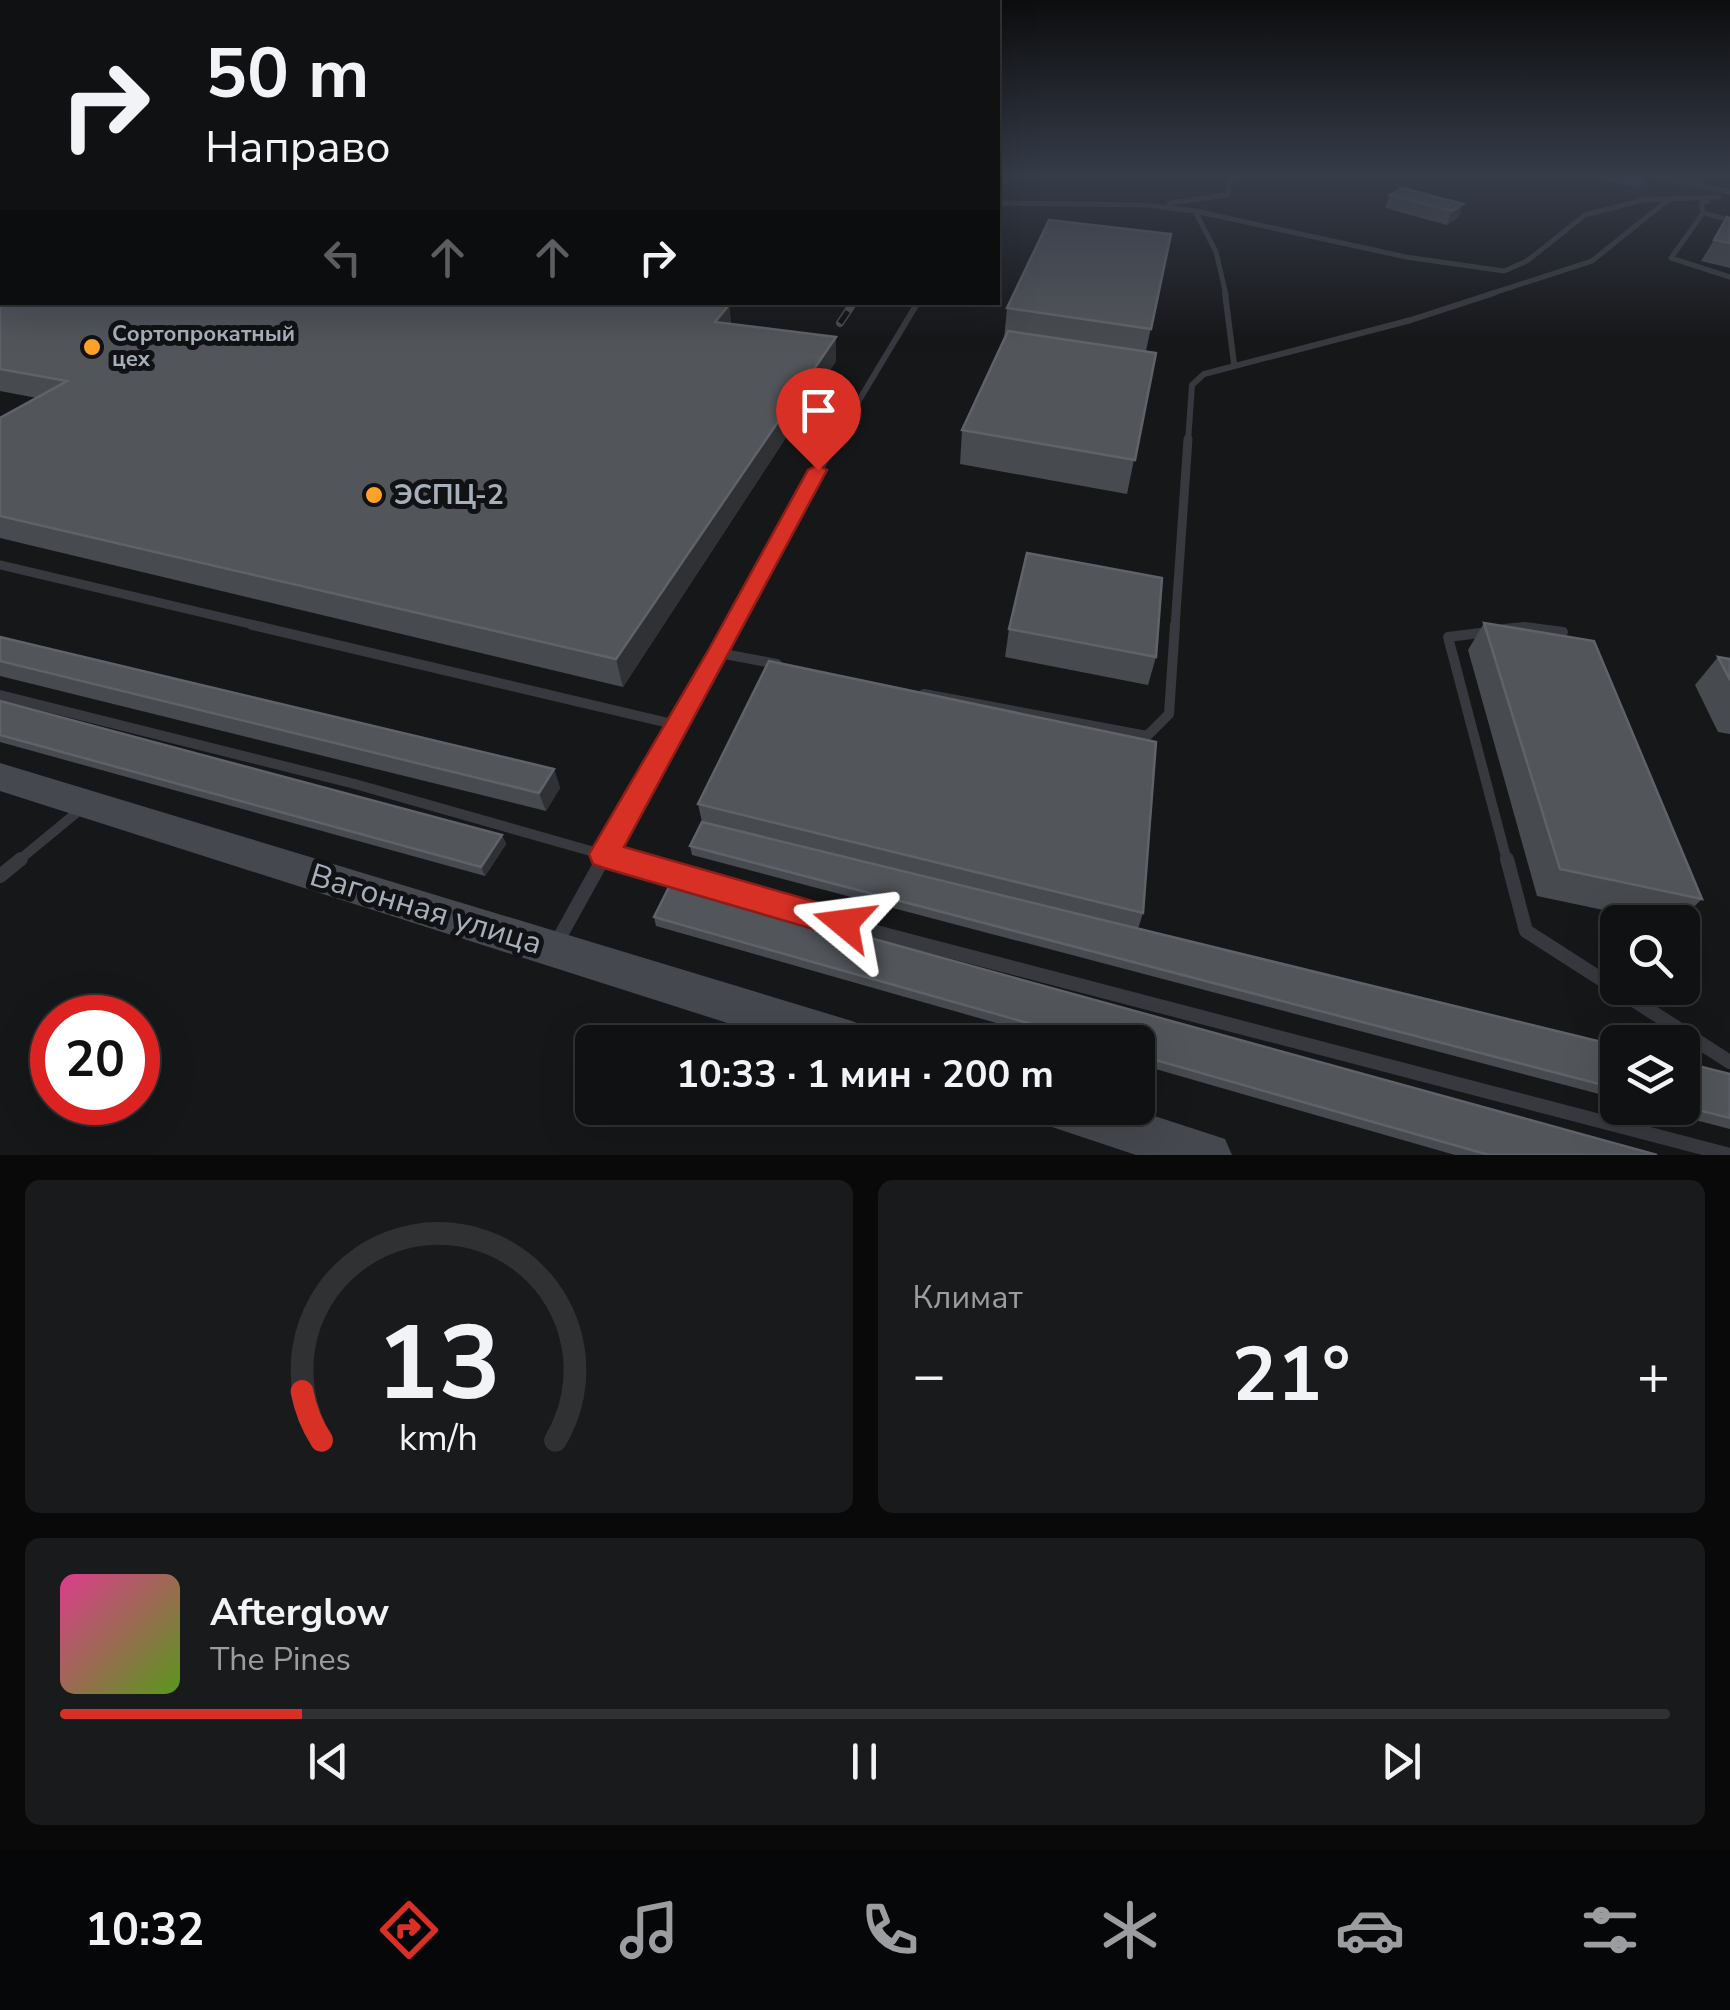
<!DOCTYPE html>
<html lang="ru">
<head>
<meta charset="utf-8">
<style>
	body { margin:0; font-family:"Nunito Sans",sans-serif; background:#191a1c; color:#f1f3f6; height:100vh; display:flex; flex-direction:column; font-size:38px; white-space:nowrap }
	* { box-sizing:border-box; margin:0 }
	p { font-size:32px; color:#9c9da0 }
	.icon { flex:none; width:55px; height:55px; fill:none; stroke:currentColor; stroke-width:2; stroke-linecap:round; stroke-linejoin:round }
	.map { position:relative; height:1155px; overflow:hidden }
	.side { display:flex; flex-direction:column; gap:25px; padding:25px; background:#09090a; flex:1 }
	.side>* { flex:none }
	.guide { position:absolute; left:0px; top:0px; width:1000px; height:305px; box-shadow:0 10px 40px #0002,0 0 0 2px #303133; background:#101113; color:#f1f3f6; overflow:hidden }
	.tools { position:absolute; left:1600px; top:905px; display:grid; gap:20px }
	.tools a { display:grid; place-items:center; width:100px; height:100px; border-radius:15px; background:#101113; box-shadow:0 10px 40px #0002,0 0 0 2px #303133; font-size:50px }
	.speed { position:absolute; left:30px; top:995px; display:flex; gap:20px; font-size:50px; font-weight:700; text-align:center }
	.speed>* { display:grid; place-content:center; width:130px; height:130px; border-radius:50%; background:#101113; box-shadow:0 10px 40px #0002,0 0 0 2px #303133; line-height:1 }
	.speed .limit { border:15px solid #d22; background:#fff; color:#111 }
	.pin { position:absolute; display:grid; place-items:center; width:85px; height:85px; color:#fff; margin:-102px -42px; border-radius:50% 50% 50% 0; rotate:-45deg; box-shadow:0 0 10px #0007 }
	.pin .icon { rotate:45deg }
	.me { position:absolute; width:110px; margin:-55px; rotate:286deg; stroke-linejoin:round; filter:drop-shadow(0 0 8px #0008) }
	.turn { display:flex; align-items:center; gap:35px; height:210px; padding:0 40px; font-size:45px }
	.turn .icon { width:130px; height:130px; stroke-width:2.5 }
	.turn b { display:block; font-size:70px; line-height:85px }
	.lanes { display:flex; align-items:center; height:95px; padding:0 40px; background:#0003; justify-content:center; gap:50px; direction:ltr }
	.lanes .off { opacity:.35 }
	.big { font-size:75px; font-weight:700; line-height:1.1 }
	.side .widget { flex:1; display:flex; flex-direction:column; justify-content:center; gap:15px; min-width:0; padding:0 35px; border-radius:15px; background:#191a1c }
	.side .dial { align-items:center; gap:0 }
	.dial svg { height:260px; overflow:visible; fill:none; stroke:#303133; stroke-width:7; stroke-linecap:round; text-anchor:middle }
	.dial text { fill:#f1f3f6; stroke:none }
	.song { display:flex; align-items:center; gap:30px }
	.cover { width:120px; height:120px; border-radius:15px; background:linear-gradient(135deg,hsl(330 70% 55%),hsl(90 70% 35%)) }
	.played { height:10px; border-radius:5px; background:linear-gradient(90deg,#d93025 15%,#303133 15%) }
	.keys { display:flex; justify-content:space-around; direction:ltr }
	.heat { display:flex; justify-content:space-between; align-items:center; font-size:55px; direction:ltr }
	.side .tiles { flex:1; display:grid; gap:25px; grid-template-columns:1fr 1fr }
	.widget:last-child { grid-column:span 2 }
	.trip { position:absolute; left:575px; top:1025px; width:580px; height:100px; border-radius:15px; background:#101113; box-shadow:0 10px 40px #0002,0 0 0 2px #303133; font-weight:700; line-height:100px; text-align:center }
	.dock { display:flex; height:160px; justify-content:space-around; align-items:center; background:#060708; color:#9c9da0 }
	.dock .icon { width:70px; height:70px }
	.dock .on { color:#d93025 }
	.dock b { font-size:45px; color:#f1f3f6 }
	.map>svg:first-child { display:block }
	.lines { fill:none; stroke-linecap:round; stroke-linejoin:round }
	.lane-far4 { stroke:#37393e; stroke-width:5 }
	.lane-far3 { stroke:#37393e; stroke-width:6 }
	.lane-far2 { stroke:#37393e; stroke-width:9 }
	.lane-far1 { stroke:#37393e; stroke-width:10 }
	.lane { stroke:#37393e; stroke-width:14 }
	.secondary { fill:#45484e; fill-rule:evenodd }
	.rail-casing { stroke:#4a4d53; stroke-width:8 }
	.rail { stroke:#111214; stroke-width:5; stroke-dasharray:14; stroke-linecap:butt }
	.wall { fill:#474a4e }
	.shaded-wall { fill:#2f3134 }
	.building { fill:#52555a; stroke:#5f6369; stroke-width:2.5 }
	.route { fill:#d93025; stroke:#8d1f18; stroke-width:2.5 }
	.poi-dot { fill:#ffa328; stroke:#111214; stroke-width:4 }
	.labels { text-anchor:middle; dominant-baseline:central; stroke-width:10; stroke-linejoin:round; paint-order:stroke }
	.far-poi-label { font-size:22px; font-weight:bold; fill:#a7afba; stroke:#111214; text-anchor:start }
	.poi-label { font-size:28px; font-weight:bold; fill:#a7afba; stroke:#111214; text-anchor:start }
	.near-street-label { font-size:32px; fill:#a7afba; stroke:#111214 }
</style>
</head>
<body>
<div class="map">
<svg width="1730" height="1155" viewBox="0 0 1730 1155">
	<rect width="100%" height="100%" fill="#161719"/>
	<g class="lines">
		<!-- lane-far4 -->
		<g class="lane-far4">
			<path d="M 1661,178 L 1730,192"/>
			<path d="M 1708,201 L 1701,203 L 1703,213 L 1730,220"/>
			<path d="M 998,203 L 1145,205 L 1195,211 L 1406,257 L 1504,271 L 1527,261 L 1585,215 L 1643,200 L 1719,197"/>
			<path d="M 1169,203 L 1227,195 L 1232,178"/>
			<path d="M 1195,211 L 1216,252 L 1226,295"/>
			<path d="M 1703,213 L 1671,258 L 1730,277"/>
			<path d="M 1487,295 L 1592,261 L 1669,199"/>
		</g>
		<!-- lane-far3 -->
		<g class="lane-far3">
			<path d="M 1225,293 L 1234,364"/>
			<path d="M 834,442 L 918,302"/>
			<path d="M 1188,442 L 1192,385 L 1204,374 L 1411,320 L 1494,293"/>
		</g>
		<!-- lane-far2 -->
		<g class="lane-far2">
			<path d="M 0,565 L 263,627"/>
			<path d="M 731,627 L 836,439"/>
			<path d="M 1175,627 L 1188,439"/>
		</g>
		<!-- lane-far1 -->
		<g class="lane-far1">
			<path d="M 252,625 L 677,725"/>
			<path d="M 1504,629 L 1525,627 L 1563,632"/>
			<path d="M 1488,632 L 1448,637 L 1507,861"/>
			<path d="M 719,653 L 777,664"/>
			<path d="M 924,694 L 1147,736 L 1169,714 L 1175,625"/>
			<path d="M 0,695 L 355,784 L 626,861"/>
			<path d="M 18,861 L 81,809"/>
			<path d="M 602,861 L 732,625"/>
		</g>
		<!-- lane -->
		<g class="lane">
			<path d="M 617,859 L 876,932 L 1730,1155"/>
			<path d="M 1507,859 L 1526,931 L 1730,1062"/>
			<path d="M 0,876 L 21,859"/>
			<path d="M 557,942 L 603,859"/>
		</g>
		<!-- secondary -->
		<g class="secondary">
			<path d="M 0,763 L 852,1021 L 867,1027 L 873,1042 L 787,1042 L 0,791 Z"/>
			<path d="M 1037,1108 L 1130,1108 L 1225,1139 L 1232,1155 L 1136,1155 L 1043,1124 Z"/>
		</g>
		<defs>
			<path id="rail" d="M 840,323 L 854,302"/>
		</defs>
		<!-- rail casing -->
		<use href="#rail" class="rail-casing"/>
		<!-- rail -->
		<use href="#rail" class="rail"/>
	</g>
	<!-- wall -->
	<g class="wall">
		<path d="M 1594,178 L 1647,178 L 1639,188 Z"/>
		<path d="M 1390,195 L 1463,204 L 1458,218 L 1447,225 L 1385,208 Z"/>
		<path d="M 1730,218 L 1730,268 L 1701,261 L 1714,240 Z"/>
		<path d="M 0,219 L 2,302 L 729,305 L 731,324 L 836,337 L 836,361 L 623,687 L 0,538 L 0,418 L 37,398 L 0,391 Z"/>
		<path d="M 1171,234 L 1146,351 L 1156,353 L 1127,494 L 960,464 L 962,430 L 1004,339 L 1007,308 Z"/>
		<path d="M 1484,623 L 1702,899 L 1678,922 L 1660,922 L 1537,896 L 1468,650 Z"/>
		<path d="M 1009,629 L 1156,657 L 1148,685 L 1005,657 Z"/>
		<path d="M 0,637 L 554,769 L 560,788 L 546,811 L 0,676 Z"/>
		<path d="M 1718,657 L 1730,659 L 1730,734 L 1718,732 L 1695,685 Z"/>
		<path d="M 0,701 L 502,835 L 506,844 L 485,876 L 0,742 Z"/>
		<path d="M 698,804 L 1143,913 L 1138,929 L 1618,1046 L 1618,1099 L 692,855 L 690,846 L 702,822 Z"/>
		<path d="M 654,917 L 1657,1155 L 1455,1155 L 1138,1064 L 1138,1042 L 1063,1042 L 656,926 Z"/>
		<path d="M 1682,1062 L 1730,1074 L 1730,1129 L 1649,1108 L 1682,1108 Z"/>
	</g>
	<!-- shaded-wall -->
	<g class="shaded-wall">
		<path d="M 1463,204 L 1458,218 L 1447,225 L 1452,211 Z"/>
		<path d="M 729,305 L 732,328 L 715,322 Z"/>
		<path d="M 836,337 L 836,361 L 623,687 L 616,659 Z"/>
		<path d="M 554,769 L 560,788 L 546,811 L 539,793 Z"/>
		<path d="M 502,835 L 506,844 L 485,876 L 481,867 Z"/>
	</g>
	<!-- building -->
	<g class="building">
		<path d="M 1402,188 L 1463,204 L 1452,211 L 1390,195 Z"/>
		<path d="M 1727,217 L 1730,218 L 1730,243 L 1714,240 Z"/>
		<path d="M 0,219 L 2,219 L 2,302 L 710,302 L 729,305 L 715,322 L 836,337 L 616,659 L 0,516 L 0,418 L 67,381 L 0,369 Z"/>
		<path d="M 1049,220 L 1171,234 L 1151,329 L 1007,308 Z"/>
		<path d="M 1008,331 L 1156,353 L 1135,460 L 962,430 Z"/>
		<path d="M 1027,553 L 1162,578 L 1156,657 L 1009,629 Z"/>
		<path d="M 1484,623 L 1594,641 L 1702,899 L 1560,869 Z"/>
		<path d="M 0,637 L 554,769 L 539,793 L 0,661 Z"/>
		<path d="M 1718,657 L 1730,659 L 1730,680 Z"/>
		<path d="M 769,661 L 1156,742 L 1143,913 L 698,804 Z"/>
		<path d="M 0,701 L 502,835 L 481,867 L 0,735 Z"/>
		<path d="M 702,822 L 1618,1046 L 1618,1089 L 690,846 Z"/>
		<path d="M 671,883 L 1657,1155 L 1489,1155 L 1138,1055 L 1138,1042 L 1095,1042 L 654,917 Z"/>
		<path d="M 1682,1062 L 1730,1074 L 1730,1118 L 1682,1106 Z"/>
	</g>
	<!-- sky -->
	<linearGradient id="sky" x2="0" y2="1"><stop stop-color="#0c0d0e"/><stop offset="0.52" stop-color="#363c49"/><stop offset="1" stop-color="#363c49" stop-opacity="0"/></linearGradient>
	<rect width="1730" height="340" fill="url(#sky)"/>
	<!-- route -->
	<path class="route" d="M 818,465 L 827,470 L 624,847 L 855,913 L 860,923 L 855,933 L 844,938 L 604,868 L 593,864 L 589,854 L 708,651 L 808,470 Z"/>
	<!-- markers -->
	<g class="poi-dot">
		<circle cx="92" cy="347" r="10"/>
		<circle cx="374" cy="495" r="10"/>
	</g>
	<g class="labels">
		<!-- far-poi labels -->
		<g class="far-poi-label">
			<text x="112" y="334">Сортопрокатный<tspan x="112" dy="25">цех</tspan></text>
		</g>
		<!-- poi labels -->
		<g class="poi-label">
			<text x="394" y="495">ЭСПЦ-2</text>
		</g>
		<!-- near-street labels -->
		<g class="near-street-label">
			<text transform="translate(426 909) rotate(17)">Вагонная улица</text>
		</g>
	</g>
</svg>
<div class="tools">
<a><svg class="icon" aria-label="search" viewBox="0 0 24 24"><circle cx="10" cy="10" r="6"/><path d="M15 15l6 6"/></svg></a>
<a><svg class="icon" aria-label="layers" viewBox="0 0 24 24"><path d="M12 4l9 5-9 5-9-5zM3 14l9 5 9-5"/></svg></a>
</div>
<div class="speed"><div class="limit">20</div></div>
<div class="pin" style="left:818px;top:470px;background:#d93025"><svg class="icon" aria-label="arrive" viewBox="0 0 24 24"><path d="M6 21V4h12l-3 4 3 4H6"/></svg></div>
<svg class="me" style="left:844px;top:923px" viewBox="-20 -20 40 40"><path d="M0-17L14 15 0 8-14 15z" fill="#d93025" stroke="#fff" stroke-width="4"/></svg>
<div class="trip">10:33 · 1 мин · 200 m</div>
<div class="guide">
<div class="turn"><svg class="icon" aria-label="right" viewBox="0 0 24 24"><path d="M7 20v-9h11M14 6l5 5-5 5"/></svg><div><b>50 m</b>Направо</div></div>
<div class="lanes"><svg class="icon off" aria-label="left" viewBox="0 0 24 24"><path d="M17 20v-9H6M10 6l-5 5 5 5"/></svg><svg class="icon off" aria-label="ahead" viewBox="0 0 24 24"><path d="M12 20V5M6 11l6-6 6 6"/></svg><svg class="icon off" aria-label="ahead" viewBox="0 0 24 24"><path d="M12 20V5M6 11l6-6 6 6"/></svg><svg class="icon" aria-label="right" viewBox="0 0 24 24"><path d="M7 20v-9h11M14 6l5 5-5 5"/></svg></div>
</div>
</div>
<section class="side">
<div class="tiles">
<div class="widget dial"><svg viewBox="0 0 100 80">
<path d="M14 69A42 42 0 1 1 86 69"/>
<path d="M14 69A42 42 0 0 1 8 54" stroke="#d93025"/>
<text x="50" y="56" font-size="32" font-weight="700">13</text>
<text x="50" y="72" font-size="11">km/h</text>
</svg></div>
<div class="widget"><p>Климат</p>
<div class="heat"><a>−</a><b class="big">21°</b><a>+</a></div>
</div>
<div class="widget">
<div class="song"><i class="cover"></i><div><b>Afterglow</b><p>The Pines</p></div></div>
<div class="played"></div>
<div class="keys"><svg class="icon" aria-label="previous" viewBox="0 0 24 24"><path d="M18 5L8 12l10 7zM5 5v14"/></svg><svg class="icon" aria-label="pause" viewBox="0 0 24 24"><path d="M8 5v14M16 5v14"/></svg><svg class="icon" aria-label="next" viewBox="0 0 24 24"><path d="M6 5l10 7-10 7zM19 5v14"/></svg></div>
</div>
</div>
</section>
<nav class="dock">
<b>10:32</b>
<svg class="icon on" aria-label="directions" viewBox="0 0 24 24"><path d="M12 3l9 9-9 9-9-9zM9 14v-3h6M13 9l2 2-2 2"/></svg>
<svg class="icon" aria-label="music" viewBox="0 0 24 24"><path d="M9 18V5l10-2v13"/><circle cx="6" cy="18" r="3"/><circle cx="16" cy="16" r="3"/></svg>
<svg class="icon" aria-label="phone" viewBox="0 0 24 24"><path d="M5 4h4l2 5-3 2q2 4 5 5l2-3 5 2v4C11 20 4 13 5 4z"/></svg>
<svg class="icon" aria-label="climate" viewBox="0 0 24 24"><path d="M12 3v18M4 7l16 10M4 17L20 7"/></svg>
<svg class="icon" aria-label="car" viewBox="0 0 24 24"><path d="M5 17H2v-5l4-1 3-4h7l3 4 3 1v5h-3M9 17h6M6 11h13"/><circle cx="7" cy="17" r="2"/><circle cx="17" cy="17" r="2"/></svg>
<svg class="icon" aria-label="filters" viewBox="0 0 24 24"><path d="M4 7h16M4 17h16"/><circle cx="9" cy="7" r="2"/><circle cx="15" cy="17" r="2"/></svg>
</nav>
</body>
</html>
